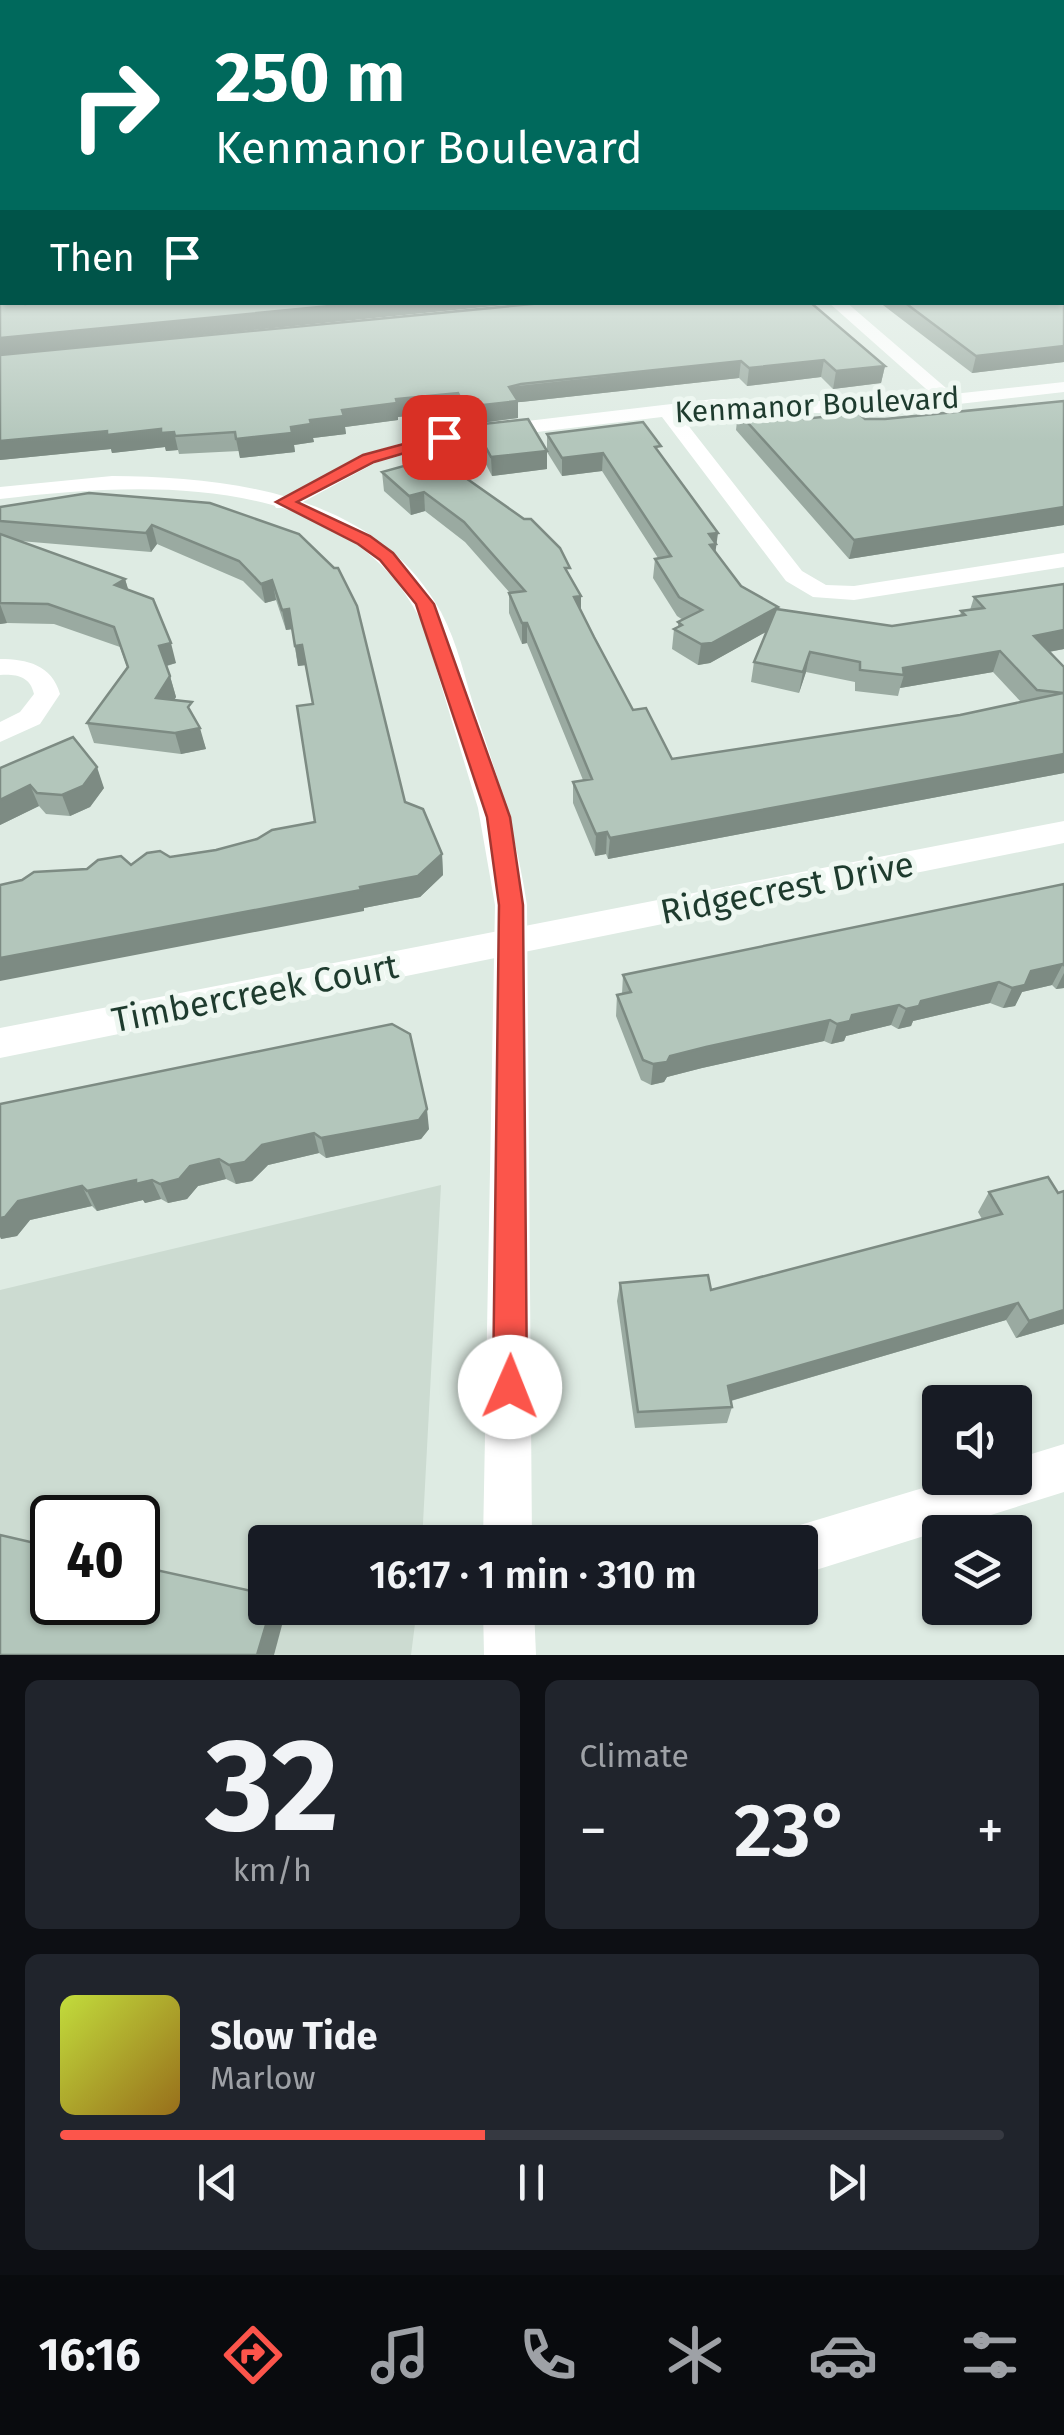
<!DOCTYPE html>
<html lang="en">
<head>
<meta charset="utf-8">
<style>
	body { margin:0; font-family:"Fira Sans",sans-serif; background:#20242c; color:#f1f3f6; height:100vh; display:flex; flex-direction:column; font-size:38px; white-space:nowrap }
	* { box-sizing:border-box; margin:0 }
	p { font-size:32px; color:#9ea1a6 }
	.icon { flex:none; width:55px; height:55px; fill:none; stroke:currentColor; stroke-width:2; stroke-linecap:round; stroke-linejoin:round }
	.map { position:relative; height:1655px; overflow:hidden }
	.drawer { display:flex; flex-direction:column; gap:25px; padding:25px; background:#0d0f14; flex:1 }
	.drawer>* { flex:none }
	.banner { position:absolute; left:0px; top:0px; width:1065px; height:305px; box-shadow:0 2px 8px #0004; background:#00695c; color:#fff; overflow:hidden }
	.controls { position:absolute; left:922px; top:1385px; display:grid; gap:20px }
	.controls a { display:grid; place-items:center; width:110px; height:110px; border-radius:10px; background:#171b24; box-shadow:0 2px 8px #0004; font-size:50px }
	.speed { position:absolute; left:30px; top:1495px; display:flex; gap:20px; font-size:50px; font-weight:700; text-align:center }
	.speed>* { display:grid; place-content:center; width:130px; height:130px; border-radius:50%; background:#171b24; box-shadow:0 2px 8px #0004; line-height:1 }
	.speed .limit { border:5px solid #111; border-radius:15px; background:#fff; color:#111 }
	.pin { position:absolute; display:grid; place-items:center; width:85px; height:85px; color:#fff; margin:-42px; border-radius:20px; box-shadow:0 5px 15px #0006 }
	.me { position:absolute; width:110px; margin:-55px; rotate:1deg; stroke-linejoin:round; filter:drop-shadow(0 0 8px #0008) }
	.turn { display:flex; align-items:center; gap:35px; height:210px; padding:0 50px; font-size:45px }
	.turn .icon { width:130px; height:130px; stroke-width:2.5 }
	.turn b { display:block; font-size:70px; line-height:85px }
	.then { display:flex; align-items:center; height:95px; padding:0 50px; background:#0003; gap:20px; font-size:38px }
	.big { font-size:75px; font-weight:600; line-height:1.1 }
	.drawer .widget { flex:1; display:flex; flex-direction:column; justify-content:center; gap:15px; min-width:0; padding:0 35px; border-radius:15px; background:#20242c }
	.drawer .dial { align-items:center; gap:0 }
	.dial b { font-size:130px; line-height:1 }
	.song { display:flex; align-items:center; gap:30px }
	.cover { width:120px; height:120px; border-radius:15px; background:linear-gradient(135deg,hsl(70 70% 55%),hsl(40 70% 35%)) }
	.played { height:10px; border-radius:5px; background:linear-gradient(90deg,#fc554b 45%,#363941 45%) }
	.keys { display:flex; justify-content:space-around; direction:ltr }
	.heat { display:flex; justify-content:space-between; align-items:center; font-size:55px; direction:ltr }
	.drawer .tiles { flex:1; display:grid; gap:25px; grid-template-columns:1fr 1fr }
	.widget:last-child { grid-column:span 2 }
	.trip { position:absolute; left:248px; top:1525px; width:570px; height:100px; border-radius:10px; background:#171b24; box-shadow:0 2px 8px #0004; font-weight:600; line-height:100px; text-align:center }
	.tabs { display:flex; height:160px; justify-content:space-around; align-items:center; background:#090b0e; color:#9ea1a6 }
	.tabs .icon { width:70px; height:70px }
	.tabs .current { color:#fc554b }
	.tabs b { font-size:45px; color:#f1f3f6 }
	.map>svg:first-child { display:block }
	.built { fill:#ccdbd1; fill-rule:evenodd }
	.lines { fill:none; stroke-linecap:round; stroke-linejoin:round }
	.secondary-casing { stroke:#b0cbbc; stroke-width:4 }
	.minor { fill:#fff; fill-rule:evenodd }
	.tertiary { fill:#fff; fill-rule:evenodd }
	.secondary { fill:#fff; fill-rule:evenodd }
	.wall { fill:#9aaaa1 }
	.shaded-wall { fill:#7d8b83 }
	.building { fill:#b3c6bb; stroke:#7d8b83; stroke-width:2.5 }
	.route { fill:#fc554b; stroke:#a43731; stroke-width:2.5 }
	.labels { text-anchor:middle; dominant-baseline:central; stroke-width:10; stroke-linejoin:round; paint-order:stroke }
	.far-street-label { font-size:30px; fill:#1e3b2e; stroke:#eef7f1 }
	.street-label { font-size:35px; fill:#1e3b2e; stroke:#eef7f1 }
</style>
</head>
<body>
<div class="map">
<svg width="1064" height="1655" viewBox="0 0 1064 1655">
	<rect width="100%" height="100%" fill="#deebe3"/>
	<!-- built -->
	<path class="built" d="M 441,1185 L 422,1542 L 265,1542 L 265,1608 L 417,1608 L 411,1655 L 0,1655 L 0,1290 ZM 52,1518 L 138,1518 L 138,1602 L 52,1602 Z"/>
	<g class="lines">
		<defs>
			<rect id="secondary" x="0" y="283" width="2" height="10"/>
		</defs>
		<!-- secondary casing -->
		<use href="#secondary" class="secondary-casing"/>
		<!-- minor -->
		<g class="minor">
			<rect x="1062" y="260" width="2" height="8"/>
			<path d="M 828,302 L 846,302 L 953,394 L 1064,382 L 1064,392 L 871,414 L 714,411 L 680,415 L 802,571 L 826,585 L 854,586 L 1064,553 L 1064,567 L 854,600 L 813,597 L 786,581 L 662,417 L 445,443 L 375,463 L 292,508 L 276,508 L 273,503 L 361,455 L 443,431 L 714,399 L 871,402 L 934,396 Z"/>
			<path d="M 0,659 C 27,659 52,665 60,694 L 40,724 L 0,742 L 0,722 L 20,712 L 34,694 C 30,676 16,674 0,675 Z"/>
			<path d="M 1064,821 L 1064,843 L 0,1058 L 0,1028 Z"/>
			<path d="M 1064,1444 L 1064,1492 L 800,1575 L 800,1542 L 778,1542 L 783,1533 L 800,1525 L 956,1478 L 1015,1478 L 1015,1459 Z"/>
		</g>
		<!-- tertiary -->
		<g class="tertiary">
			<path d="M 112,476 C 232,477 376,494 441,612 C 458,644 465,679 476,713 C 498,776 517,839 527,905 L 532,1542 L 483,1542 L 495,905 L 478,808 L 423,625 C 350,469 142,482 0,499 L 0,487 Z"/>
			<path d="M 483,1608 L 534,1608 L 536,1655 L 484,1655 Z"/>
		</g>
		<!-- secondary -->
		<use href="#secondary" class="secondary"/>
	</g>
	<!-- wall -->
	<g class="wall">
		<path d="M 1064,282 L 1064,362 L 972,373 L 879,302 L 1062,302 Z"/>
		<path d="M 553,302 L 885,366 L 881,383 L 833,389 L 821,377 L 747,386 L 739,378 L 521,402 L 518,402 L 518,418 L 466,425 L 458,410 L 398,417 L 398,420 L 345,427 L 346,434 L 313,438 L 314,442 L 294,445 L 295,452 L 240,458 L 239,451 L 179,454 L 178,450 L 166,451 L 165,447 L 112,453 L 111,449 L 0,460 L 0,304 L 11,354 Z"/>
		<path d="M 1064,401 L 1064,525 L 849,559 L 736,430 L 738,412 L 804,419 L 885,419 Z"/>
		<path d="M 474,425 L 547,451 L 547,469 L 492,476 L 475,443 Z"/>
		<path d="M 547,434 L 660,454 L 716,552 L 741,586 L 778,609 L 892,626 L 960,616 L 961,611 L 970,610 L 974,597 L 1064,584 L 1064,649 L 1049,652 L 1064,667 L 1064,773 L 608,859 L 606,854 L 595,856 L 573,803 L 573,782 L 583,780 L 527,643 L 522,644 L 509,613 L 509,593 L 510,593 L 465,542 L 425,511 L 411,515 L 384,491 L 382,472 L 436,457 L 570,577 L 581,611 L 633,710 L 672,759 L 960,715 L 1021,702 L 993,672 L 900,688 L 898,696 L 855,691 L 855,682 L 806,672 L 799,693 L 751,682 L 754,662 L 767,631 L 710,663 L 698,665 L 672,649 L 674,629 L 678,627 L 678,622 L 683,620 L 677,616 L 653,578 L 655,559 L 658,558 L 602,471 L 562,476 L 547,452 Z"/>
		<path d="M 0,507 L 299,534 L 405,802 L 442,854 L 443,875 L 420,897 L 364,908 L 364,911 L 131,865 L 216,850 L 315,822 L 313,704 L 306,665 L 298,666 L 292,629 L 286,630 L 276,600 L 265,603 L 243,581 L 157,544 L 151,552 L 20,541 L 125,579 L 128,590 L 176,663 L 167,666 L 176,697 L 174,700 L 197,722 L 206,749 L 181,754 L 94,743 L 87,723 L 127,667 L 120,647 L 54,624 L 7,623 L 0,624 Z"/>
		<path d="M 0,768 L 104,788 L 90,807 L 70,816 L 46,814 L 39,806 L 0,825 Z"/>
		<path d="M 1064,884 L 1064,988 L 1056,989 L 1052,985 L 1022,992 L 1015,1006 L 1003,1008 L 990,1003 L 913,1021 L 911,1026 L 898,1029 L 891,1025 L 846,1036 L 844,1041 L 831,1044 L 824,1041 L 702,1068 L 667,1077 L 664,1082 L 651,1085 L 641,1080 L 616,1016 L 617,995 L 622,994 L 623,975 Z"/>
		<path d="M 0,1104 L 429,1129 L 421,1139 L 326,1158 L 319,1153 L 268,1165 L 252,1181 L 236,1184 L 226,1179 L 198,1186 L 187,1199 L 168,1203 L 161,1199 L 145,1203 L 143,1200 L 97,1211 L 92,1206 L 30,1220 L 17,1236 L 1,1239 Z"/>
		<path d="M 1064,1191 L 1064,1324 L 1016,1338 L 1006,1320 L 731,1401 L 732,1407 L 727,1423 L 635,1428 L 617,1301 L 620,1283 L 711,1290 L 982,1219 L 978,1212 L 989,1192 L 1058,1193 Z"/>
	</g>
	<!-- shaded-wall -->
	<g class="shaded-wall">
		<path d="M 371,302 L 536,302 L 0,355 L 0,338 Z"/>
		<path d="M 1064,346 L 1064,362 L 972,373 L 976,356 Z"/>
		<path d="M 824,360 L 821,377 L 747,386 L 749,368 Z"/>
		<path d="M 741,361 L 739,378 L 521,402 L 518,402 L 518,418 L 466,425 L 465,407 L 509,387 Z"/>
		<path d="M 885,366 L 881,383 L 833,389 L 836,371 Z"/>
		<path d="M 458,393 L 458,410 L 398,417 L 398,420 L 345,427 L 346,434 L 313,438 L 314,442 L 294,445 L 295,452 L 240,458 L 236,439 L 291,427 L 342,410 L 396,399 Z"/>
		<path d="M 161,429 L 174,432 L 178,450 L 166,451 L 165,447 L 112,453 L 111,449 L 0,460 L 0,441 L 107,431 Z"/>
		<path d="M 547,451 L 547,469 L 492,476 L 491,457 Z"/>
		<path d="M 603,453 L 602,471 L 562,476 L 562,458 Z"/>
		<path d="M 424,492 L 425,511 L 411,515 L 409,496 Z"/>
		<path d="M 1064,507 L 1064,525 L 849,559 L 854,540 Z"/>
		<path d="M 152,525 L 157,544 L 151,552 L 146,533 Z"/>
		<path d="M 718,533 L 714,563 L 709,534 Z"/>
		<path d="M 125,579 L 131,598 L 115,585 Z"/>
		<path d="M 272,580 L 276,600 L 265,603 L 261,584 Z"/>
		<path d="M 581,596 L 581,616 L 574,597 Z"/>
		<path d="M 0,604 L 7,623 L 0,624 Z"/>
		<path d="M 778,607 L 775,627 L 710,663 L 698,665 L 701,644 Z"/>
		<path d="M 289,609 L 293,629 L 286,630 L 282,610 Z"/>
		<path d="M 522,623 L 527,623 L 527,643 L 522,644 Z"/>
		<path d="M 1064,630 L 1064,649 L 1026,656 L 1034,636 Z"/>
		<path d="M 171,643 L 176,663 L 165,666 L 159,646 Z"/>
		<path d="M 302,645 L 306,665 L 298,666 L 295,646 Z"/>
		<path d="M 1000,651 L 993,672 L 900,688 L 904,675 L 903,668 Z"/>
		<path d="M 810,652 L 806,672 L 799,693 L 803,672 Z"/>
		<path d="M 170,676 L 176,697 L 162,719 L 156,698 Z"/>
		<path d="M 200,728 L 206,749 L 181,754 L 175,733 Z"/>
		<path d="M 1064,754 L 1064,773 L 608,859 L 610,838 Z"/>
		<path d="M 97,767 L 104,788 L 90,807 L 70,816 L 62,795 Z"/>
		<path d="M 30,785 L 39,806 L 0,825 L 0,800 Z"/>
		<path d="M 607,832 L 606,854 L 595,856 L 596,834 Z"/>
		<path d="M 442,854 L 443,875 L 420,897 L 364,908 L 364,911 L 0,981 L 0,958 L 360,887 Z"/>
		<path d="M 1063,964 L 1052,985 L 1022,992 L 1015,1006 L 1003,1008 L 1012,988 L 1031,971 Z"/>
		<path d="M 1064,973 L 1064,988 L 1056,989 Z"/>
		<path d="M 999,982 L 990,1003 L 913,1021 L 911,1026 L 898,1029 L 906,1009 L 921,1001 Z"/>
		<path d="M 899,1005 L 891,1025 L 846,1036 L 844,1041 L 831,1044 L 837,1024 L 852,1015 Z"/>
		<path d="M 830,1020 L 824,1041 L 702,1068 L 667,1077 L 664,1082 L 651,1085 L 653,1064 L 670,1056 Z"/>
		<path d="M 427,1109 L 429,1129 L 421,1139 L 326,1158 L 321,1138 Z"/>
		<path d="M 314,1133 L 319,1153 L 268,1165 L 252,1181 L 236,1184 L 229,1165 L 262,1145 Z"/>
		<path d="M 219,1159 L 226,1179 L 198,1186 L 187,1199 L 168,1203 L 160,1184 L 190,1166 Z"/>
		<path d="M 136,1180 L 152,1180 L 161,1199 L 145,1203 L 143,1200 L 97,1211 L 87,1191 Z"/>
		<path d="M 82,1186 L 92,1206 L 30,1220 L 17,1236 L 1,1239 L 0,1237 L 0,1218 L 18,1201 Z"/>
		<path d="M 1018,1303 L 1006,1320 L 723,1403 L 728,1386 Z"/>
		<path d="M 1064,1310 L 1064,1324 L 1016,1338 L 1029,1321 Z"/>
		<path d="M 271,1608 L 281,1608 L 285,1614 L 274,1655 L 257,1655 Z"/>
	</g>
	<!-- building -->
	<g class="building">
		<path d="M 1062,282 L 1064,282 L 1064,346 L 976,356 L 904,302 L 1062,302 Z"/>
		<path d="M 9,302 L 23,302 L 25,304 L 49,302 L 371,302 L 0,338 L 0,304 Z"/>
		<path d="M 553,302 L 810,302 L 885,366 L 836,371 L 824,360 L 749,368 L 741,361 L 521,384 L 509,387 L 518,401 L 465,407 L 458,393 L 396,399 L 397,403 L 342,410 L 344,416 L 310,420 L 311,424 L 291,427 L 292,433 L 236,439 L 235,432 L 175,436 L 174,432 L 161,433 L 161,429 L 107,435 L 107,431 L 0,441 L 0,355 Z"/>
		<path d="M 1064,401 L 1064,507 L 854,540 L 738,412 L 791,406 L 804,419 L 858,413 L 865,419 L 885,419 Z"/>
		<path d="M 528,419 L 547,451 L 491,457 L 474,425 Z"/>
		<path d="M 643,422 L 661,446 L 655,447 L 718,533 L 709,534 L 716,544 L 710,545 L 741,586 L 778,607 L 712,643 L 701,644 L 674,629 L 682,625 L 678,622 L 702,610 L 679,597 L 655,559 L 671,556 L 603,453 L 562,458 L 547,434 Z"/>
		<path d="M 436,457 L 524,519 L 531,519 L 560,548 L 570,568 L 565,568 L 581,596 L 574,597 L 594,637 L 633,710 L 646,708 L 672,759 L 960,715 L 1063,693 L 1037,690 L 1000,651 L 903,668 L 904,675 L 860,670 L 860,662 L 810,652 L 803,672 L 754,662 L 776,609 L 892,626 L 965,615 L 961,611 L 984,608 L 974,597 L 1064,584 L 1064,630 L 1034,636 L 1064,667 L 1064,754 L 610,838 L 607,832 L 596,834 L 573,782 L 592,779 L 527,623 L 522,623 L 509,593 L 525,591 L 464,522 L 424,492 L 409,496 L 382,472 Z"/>
		<path d="M 89,493 L 210,503 L 299,534 L 334,568 L 338,568 L 357,606 L 405,802 L 423,809 L 442,854 L 418,876 L 360,887 L 361,890 L 0,958 L 0,885 L 22,880 L 34,872 L 87,869 L 98,860 L 121,856 L 131,865 L 147,853 L 160,851 L 170,857 L 216,850 L 257,839 L 272,830 L 315,822 L 297,706 L 313,704 L 302,645 L 295,646 L 289,609 L 282,610 L 272,580 L 261,584 L 239,561 L 152,525 L 146,533 L 0,521 L 0,507 Z"/>
		<path d="M 0,534 L 125,579 L 115,585 L 153,599 L 171,643 L 159,646 L 170,676 L 156,698 L 192,702 L 188,707 L 200,728 L 175,733 L 87,723 L 128,667 L 114,627 L 48,604 L 0,603 Z"/>
		<path d="M 73,737 L 97,767 L 83,786 L 62,795 L 37,793 L 30,785 L 0,800 L 0,768 Z"/>
		<path d="M 1064,884 L 1064,966 L 1063,964 L 1031,971 L 1025,985 L 1012,988 L 999,982 L 921,1001 L 919,1006 L 906,1009 L 899,1005 L 852,1015 L 850,1021 L 837,1024 L 830,1020 L 706,1047 L 670,1056 L 667,1062 L 653,1064 L 643,1060 L 617,995 L 631,992 L 623,975 Z"/>
		<path d="M 392,1024 L 410,1034 L 427,1109 L 419,1120 L 321,1138 L 314,1133 L 262,1145 L 245,1162 L 229,1165 L 219,1159 L 190,1166 L 179,1179 L 160,1184 L 152,1180 L 136,1184 L 136,1180 L 87,1191 L 82,1186 L 18,1201 L 5,1217 L 0,1218 L 0,1104 Z"/>
		<path d="M 1048,1177 L 1058,1193 L 1064,1191 L 1064,1310 L 1029,1321 L 1018,1303 L 728,1386 L 732,1407 L 638,1412 L 620,1283 L 708,1275 L 711,1290 L 1002,1214 L 989,1192 Z"/>
		<path d="M 0,1535 L 52,1547 L 52,1602 L 138,1602 L 138,1566 L 265,1594 L 265,1608 L 271,1608 L 257,1655 L 0,1655 Z"/>
	</g>
	<!-- sky -->
	<linearGradient id="sky" x2="0" y2="1"><stop stop-color="#7fc1df"/><stop offset="0.48" stop-color="#f0f6f2"/><stop offset="1" stop-color="#f0f6f2" stop-opacity="0"/></linearGradient>
	<rect width="1064" height="442" fill="url(#sky)"/>
	<!-- route -->
	<path class="route" d="M 444,433 L 449,434 L 449,440 L 374,462 L 297,502 L 370,536 L 393,553 L 434,604 L 510,817 L 523,905 L 527,1387 L 522,1399 L 510,1404 L 498,1399 L 493,1387 L 499,905 L 487,817 L 416,604 L 380,560 L 358,544 L 276,502 L 363,455 Z"/>
	<g class="labels">
		<!-- far-street labels -->
		<g class="far-street-label">
			<text transform="translate(817 405) rotate(-3)">Kenmanor Boulevard</text>
		</g>
		<!-- street labels -->
		<g class="street-label">
			<text transform="translate(787 888) rotate(-11)">Ridgecrest Drive</text>
			<text transform="translate(255 993) rotate(-11)">Timbercreek Court</text>
		</g>
	</g>
</svg>
<div class="controls">
<a><svg class="icon" aria-label="sound" viewBox="0 0 24 24"><path d="M4 9h4l5-4v14l-5-4H4zM17 9q2 3 0 6"/></svg></a>
<a><svg class="icon" aria-label="layers" viewBox="0 0 24 24"><path d="M12 4l9 5-9 5-9-5zM3 14l9 5 9-5"/></svg></a>
</div>
<div class="speed"><div class="limit">40</div></div>
<div class="pin" style="left:444px;top:437px;background:#d93025"><svg class="icon" aria-label="arrive" viewBox="0 0 24 24"><path d="M6 21V4h12l-3 4 3 4H6"/></svg></div>
<svg class="me" style="left:510px;top:1387px" viewBox="-20 -20 40 40"><circle r="19" fill="#fff"/><path d="M0-13L10 11 0 6-10 11z" fill="#fc554b"/></svg>
<div class="trip">16:17 · 1 min · 310 m</div>
<div class="banner">
<div class="turn"><svg class="icon" aria-label="right" viewBox="0 0 24 24"><path d="M7 20v-9h11M14 6l5 5-5 5"/></svg><div><b>250 m</b>Kenmanor Boulevard</div></div>
<div class="then">Then<svg class="icon" aria-label="arrive" viewBox="0 0 24 24"><path d="M6 21V4h12l-3 4 3 4H6"/></svg></div>
</div>
</div>
<section class="drawer">
<div class="tiles">
<div class="widget dial"><b>32</b><p>km/h</p></div>
<div class="widget"><p>Climate</p>
<div class="heat"><a>−</a><b class="big">23°</b><a>+</a></div>
</div>
<div class="widget">
<div class="song"><i class="cover"></i><div><b>Slow Tide</b><p>Marlow</p></div></div>
<div class="played"></div>
<div class="keys"><svg class="icon" aria-label="previous" viewBox="0 0 24 24"><path d="M18 5L8 12l10 7zM5 5v14"/></svg><svg class="icon" aria-label="pause" viewBox="0 0 24 24"><path d="M8 5v14M16 5v14"/></svg><svg class="icon" aria-label="next" viewBox="0 0 24 24"><path d="M6 5l10 7-10 7zM19 5v14"/></svg></div>
</div>
</div>
</section>
<nav class="tabs">
<b>16:16</b>
<svg class="icon current" aria-label="directions" viewBox="0 0 24 24"><path d="M12 3l9 9-9 9-9-9zM9 14v-3h6M13 9l2 2-2 2"/></svg>
<svg class="icon" aria-label="music" viewBox="0 0 24 24"><path d="M9 18V5l10-2v13"/><circle cx="6" cy="18" r="3"/><circle cx="16" cy="16" r="3"/></svg>
<svg class="icon" aria-label="phone" viewBox="0 0 24 24"><path d="M5 4h4l2 5-3 2q2 4 5 5l2-3 5 2v4C11 20 4 13 5 4z"/></svg>
<svg class="icon" aria-label="climate" viewBox="0 0 24 24"><path d="M12 3v18M4 7l16 10M4 17L20 7"/></svg>
<svg class="icon" aria-label="car" viewBox="0 0 24 24"><path d="M5 17H2v-5l4-1 3-4h7l3 4 3 1v5h-3M9 17h6M6 11h13"/><circle cx="7" cy="17" r="2"/><circle cx="17" cy="17" r="2"/></svg>
<svg class="icon" aria-label="filters" viewBox="0 0 24 24"><path d="M4 7h16M4 17h16"/><circle cx="9" cy="7" r="2"/><circle cx="15" cy="17" r="2"/></svg>
</nav>
</body>
</html>
